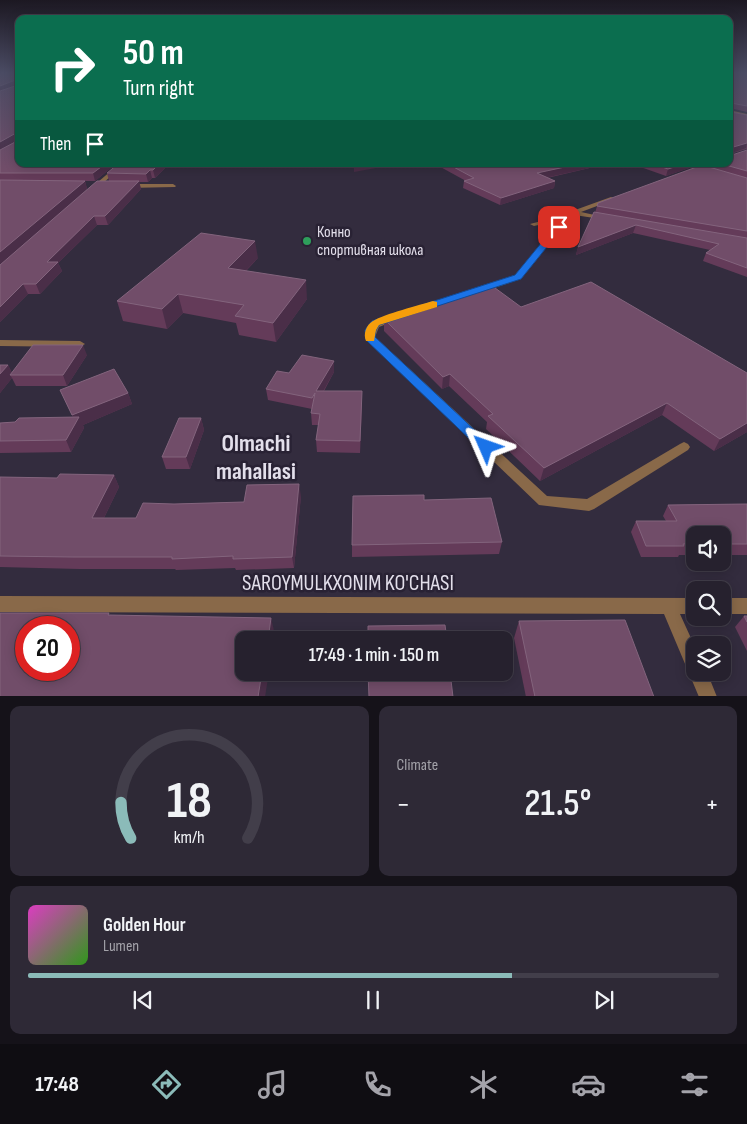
<!DOCTYPE html>
<html lang="en">
<head>
<meta charset="utf-8">
<style>
	body { margin:0; font-family:"Sofia Sans Condensed",sans-serif; background:#2e2936; color:#f1f3f6; height:100vh; display:flex; flex-direction:column; font-size:19px; white-space:nowrap }
	* { box-sizing:border-box; margin:0 }
	p { font-size:16px; color:#a4a3aa }
	.icon { flex:none; width:28px; height:28px; fill:none; stroke:currentColor; stroke-width:2; stroke-linecap:round; stroke-linejoin:round }
	.map { position:relative; height:696px; overflow:hidden }
	.sheet { display:flex; flex-direction:column; gap:10px; padding:10px; background:#151219; flex:1 }
	.sheet>* { flex:none }
	.top-card { position:absolute; left:15px; top:15px; width:718px; height:152px; border-radius:10px; box-shadow:0 2px 12px #0003,0 0 0 1px #423e4a; background:#0b6e4f; color:#fff; overflow:hidden }
	.tools { position:absolute; left:686px; top:526px; display:grid; gap:10px }
	.tools a { display:grid; place-items:center; width:45px; height:45px; border-radius:10px; background:#26212e; box-shadow:0 2px 12px #0003,0 0 0 1px #423e4a; font-size:25px }
	.speed { position:absolute; left:15px; top:616px; display:flex; gap:10px; font-size:25px; font-weight:700; text-align:center }
	.speed>* { display:grid; place-content:center; width:65px; height:65px; border-radius:50%; background:#26212e; box-shadow:0 2px 12px #0003,0 0 0 1px #423e4a; line-height:1 }
	.speed .limit { border:8px solid #d22; background:#fff; color:#111 }
	.pin { position:absolute; display:grid; place-items:center; width:42px; height:42px; color:#fff; margin:-21px; border-radius:10px; box-shadow:0 2px 8px #0006 }
	.me { position:absolute; width:55px; margin:-28px; rotate:313deg; stroke-linejoin:round; filter:drop-shadow(0 0 4px #0008) }
	.turn { display:flex; align-items:center; gap:18px; height:105px; padding:0 25px; font-size:22px }
	.turn .icon { width:65px; height:65px; stroke-width:2.5 }
	.turn b { display:block; font-size:35px; line-height:42px }
	.then { display:flex; align-items:center; height:48px; padding:0 25px; background:#0003; gap:10px; font-size:19px }
	.big { font-size:38px; font-weight:600; line-height:1.1 }
	.sheet .widget { flex:1; display:flex; flex-direction:column; justify-content:center; gap:8px; min-width:0; padding:0 18px; border-radius:10px; background:#2e2936 }
	.sheet .dial { align-items:center; gap:0 }
	.dial svg { height:130px; overflow:visible; fill:none; stroke:#423e4a; stroke-width:7; stroke-linecap:round; text-anchor:middle }
	.dial text { fill:#f1f3f6; stroke:none }
	.song { display:flex; align-items:center; gap:15px }
	.cover { width:60px; height:60px; border-radius:8px; background:linear-gradient(135deg,hsl(310 70% 55%),hsl(110 70% 35%)) }
	.played { height:5px; border-radius:2px; background:linear-gradient(90deg,#8bbbb9 70%,#423e4a 70%) }
	.keys { display:flex; justify-content:space-around; direction:ltr }
	.heat { display:flex; justify-content:space-between; align-items:center; font-size:28px; direction:ltr }
	.sheet .tiles { flex:1; display:grid; gap:10px; grid-template-columns:1fr 1fr }
	.widget:last-child { grid-column:span 2 }
	.trip { position:absolute; left:235px; top:631px; width:278px; height:50px; border-radius:10px; background:#26212e; box-shadow:0 2px 12px #0003,0 0 0 1px #423e4a; font-weight:600; line-height:50px; text-align:center }
	.tab-bar { display:flex; height:80px; justify-content:space-around; align-items:center; background:#0f0d12; color:#a4a3aa }
	.tab-bar .icon { width:35px; height:35px }
	.tab-bar .selected { color:#8bbbb9 }
	.tab-bar b { font-size:22px; color:#f1f3f6 }
	.map>svg:first-child { display:block }
	.lines { fill:none; stroke-linecap:round; stroke-linejoin:round }
	.service { fill:#896949; fill-rule:evenodd }
	.minor { fill:#896949; fill-rule:evenodd }
	.wall { fill:#643b59 }
	.shaded-wall { fill:#4a2e48 }
	.building { fill:#714d69; stroke:#83647d; fill-rule:evenodd }
	.route { fill:#1a73e8; stroke:#114b97 }
	.slow { fill:#f59e0b }
	.leisure-dot { fill:#2e9e5b; stroke:#292234; stroke-width:2 }
	.labels { text-anchor:middle; dominant-baseline:central; stroke-width:5; stroke-linejoin:round; paint-order:stroke }
	.far-poi-label { font-size:16px; fill:#e3dfeb; stroke:#292234; text-anchor:start }
	.near-street-label { font-size:22px; fill:#e3dfeb; stroke:#292234 }
	.near-neighbourhood-label { font-size:24px; font-weight:bold; fill:#e3dfeb; stroke:#292234 }
</style>
</head>
<body>
<div class="map">
<svg width="747" height="697" viewBox="0 0 747 697">
	<rect width="100%" height="100%" fill="#332c3e"/>
	<g class="lines">
		<!-- service -->
		<g class="service">
			<path d="M 555,218 L 557,219 L 563,227 L 521,279 L 482,292 L 476,292 L 475,290 L 476,288 L 515,275 L 555,227 L 551,220 Z"/>
			<path d="M 396,314 L 401,317 L 399,319 L 379,327 L 375,337 L 547,496 L 587,499 L 680,444 L 684,442 L 688,444 L 690,447 L 688,450 L 594,509 L 589,511 L 539,505 L 367,340 L 365,338 C 368,321 381,318 396,314 Z"/>
		</g>
		<!-- minor -->
		<g class="minor">
			<path d="M 729,110 L 747,114 L 747,116 L 729,112 Z"/>
			<path d="M 119,164 L 125,164 L 95,190 L 91,190 L 91,188 Z"/>
			<path d="M 705,164 L 713,164 L 694,171 L 689,170 Z"/>
			<path d="M 173,184 L 176,186 L 175,187 L 127,188 L 124,186 L 127,184 Z"/>
			<path d="M 611,197 L 613,198 L 613,200 L 581,212 L 608,218 L 608,220 L 574,215 L 557,221 L 534,226 L 530,224 L 553,218 Z"/>
			<path d="M 0,340 L 80,341 L 85,344 L 80,347 L 0,346 Z"/>
			<path d="M 0,596 L 695,598 L 695,614 L 680,614 L 695,647 L 695,672 L 707,672 L 717,697 L 699,697 L 664,614 L 0,612 Z"/>
			<rect x="722" y="598" width="25" height="16"/>
		</g>
	</g>
	<!-- wall -->
	<g class="wall">
		<path d="M 0,72 L 19,72 L 19,164 L 116,164 L 95,181 L 85,181 L 87,189 L 0,265 Z"/>
		<path d="M 729,72 L 747,72 L 747,112 L 730,108 L 731,112 L 747,115 L 747,149 L 730,154 L 732,155 L 747,150 L 747,277 L 703,261 L 706,253 L 710,250 L 633,233 L 576,255 L 578,247 L 595,213 L 597,206 L 710,167 L 711,164 L 729,164 Z"/>
		<path d="M 169,164 L 155,178 L 152,178 L 148,182 L 139,182 L 141,189 L 108,225 L 97,225 L 58,263 L 62,271 L 40,294 L 28,294 L 0,322 L 0,265 L 109,181 L 107,173 Z"/>
		<path d="M 435,164 L 607,164 L 547,178 L 555,181 L 554,188 L 500,205 L 463,188 L 464,181 L 466,181 Z"/>
		<path d="M 632,164 L 690,164 L 689,168 L 666,176 Z"/>
		<path d="M 258,258 L 246,271 L 307,299 L 276,342 L 239,335 L 236,323 L 183,313 L 167,329 L 123,321 L 117,301 Z"/>
		<path d="M 521,307 L 747,432 L 714,451 L 662,415 L 540,481 L 486,429 L 487,422 L 449,386 L 442,389 L 384,331 L 384,319 Z"/>
		<path d="M 87,355 L 67,386 L 16,386 L 12,378 L 0,393 L 0,365 L 8,365 L 12,373 Z"/>
		<path d="M 334,361 L 334,372 L 324,391 L 362,403 L 360,453 L 317,452 L 316,440 L 319,425 L 312,425 L 311,413 L 312,409 L 268,400 L 266,389 L 289,373 Z"/>
		<path d="M 60,390 L 128,393 L 132,404 L 83,425 L 84,428 L 71,452 L 0,453 L 0,423 L 15,422 L 73,417 Z"/>
		<path d="M 201,418 L 204,430 L 190,469 L 166,469 L 162,457 Z"/>
		<path d="M 114,475 L 119,487 L 104,518 L 136,518 L 174,504 L 244,502 L 301,496 L 294,568 L 236,570 L 235,568 L 176,570 L 175,569 L 79,569 L 0,567 L 0,477 L 57,478 Z"/>
		<path d="M 424,500 L 502,542 L 499,554 L 352,557 L 352,545 Z"/>
		<path d="M 747,504 L 747,555 L 722,555 L 722,535 L 695,535 L 695,555 L 679,555 L 678,557 L 641,557 L 631,532 L 636,521 L 666,521 L 663,516 L 668,505 Z"/>
		<path d="M 744,616 L 747,616 L 747,651 L 735,627 Z"/>
		<path d="M 519,621 L 654,697 L 526,697 L 514,638 Z"/>
	</g>
	<!-- shaded-wall -->
	<g class="shaded-wall">
		<path d="M 18,79 L 19,84 L 0,92 L 0,86 Z"/>
		<path d="M 16,133 L 18,140 L 0,151 L 0,142 Z"/>
		<path d="M 747,143 L 746,148 L 729,154 L 730,148 Z"/>
		<path d="M 105,164 L 116,164 L 95,181 L 93,173 Z"/>
		<path d="M 159,164 L 169,164 L 155,178 L 153,170 Z"/>
		<path d="M 363,164 L 398,164 L 354,172 L 354,166 Z"/>
		<path d="M 579,164 L 607,164 L 536,180 L 537,173 Z"/>
		<path d="M 684,164 L 690,164 L 689,168 L 666,176 L 668,169 Z"/>
		<path d="M 150,170 L 152,178 L 148,182 L 146,174 Z"/>
		<path d="M 85,181 L 87,189 L 0,265 L 0,252 Z"/>
		<path d="M 139,181 L 141,189 L 108,225 L 105,216 Z"/>
		<path d="M 555,181 L 554,188 L 500,205 L 501,198 Z"/>
		<path d="M 94,216 L 97,225 L 58,263 L 62,271 L 40,294 L 36,284 L 47,262 Z"/>
		<path d="M 636,225 L 633,233 L 576,255 L 578,247 Z"/>
		<path d="M 255,241 L 258,258 L 231,286 L 228,268 Z"/>
		<path d="M 306,280 L 307,299 L 276,342 L 273,323 Z"/>
		<path d="M 23,284 L 28,294 L 0,322 L 0,307 Z"/>
		<path d="M 178,294 L 183,313 L 167,329 L 162,309 Z"/>
		<path d="M 83,345 L 87,355 L 67,386 L 63,375 Z"/>
		<path d="M 334,361 L 334,372 L 317,402 L 316,391 Z"/>
		<path d="M 8,365 L 13,375 L 10,375 L 12,378 L 0,393 L 0,374 Z"/>
		<path d="M 450,374 L 449,386 L 442,389 L 443,377 Z"/>
		<path d="M 362,391 L 362,403 L 360,453 L 360,441 Z"/>
		<path d="M 128,393 L 132,404 L 83,425 L 84,428 L 71,452 L 66,440 L 76,423 L 72,415 Z"/>
		<path d="M 667,403 L 662,415 L 540,481 L 544,468 Z"/>
		<path d="M 201,418 L 204,430 L 190,469 L 186,457 Z"/>
		<path d="M 747,423 L 747,432 L 714,451 L 720,439 Z"/>
		<path d="M 114,475 L 119,487 L 98,530 L 92,518 Z"/>
		<path d="M 299,484 L 301,496 L 294,568 L 292,557 Z"/>
		<path d="M 271,618 L 275,635 L 274,640 L 268,640 Z"/>
		<path d="M 262,672 L 269,672 L 265,697 L 258,697 Z"/>
	</g>
	<!-- building -->
	<g class="building">
		<path d="M 0,72 L 19,72 L 19,164 L 105,164 L 93,173 L 0,173 L 0,150 L 17,141 L 18,134 L 16,133 L 0,142 L 0,91 L 18,85 L 18,79 L 0,86 Z"/>
		<path d="M 729,72 L 747,72 L 747,106 L 731,103 L 729,105 L 731,112 L 747,115 L 747,143 L 730,148 L 730,154 L 732,155 L 747,150 L 747,171 L 722,164 L 729,164 Z"/>
		<path d="M 118,164 L 159,164 L 153,170 L 150,170 L 146,174 L 107,173 Z"/>
		<path d="M 354,164 L 363,164 L 354,166 Z"/>
		<path d="M 448,164 L 579,164 L 537,173 L 555,181 L 501,198 L 464,181 L 474,178 Z"/>
		<path d="M 653,164 L 684,164 L 668,169 Z"/>
		<path d="M 702,165 L 747,178 L 747,231 L 597,206 L 598,203 Z"/>
		<path d="M 0,180 L 85,181 L 0,252 Z"/>
		<path d="M 97,181 L 139,181 L 105,216 L 94,216 L 47,262 L 58,262 L 36,284 L 23,284 L 0,307 L 0,265 Z"/>
		<path d="M 594,212 L 747,238 L 747,268 L 706,253 L 719,244 L 636,225 L 578,247 Z"/>
		<path d="M 201,233 L 255,241 L 228,268 L 306,280 L 273,323 L 235,316 L 244,305 L 178,294 L 162,309 L 117,301 Z"/>
		<path d="M 591,282 L 747,373 L 747,423 L 720,439 L 667,403 L 544,468 L 488,416 L 493,414 L 450,374 L 443,377 L 384,319 L 491,285 L 521,307 Z"/>
		<path d="M 33,345 L 83,345 L 63,375 L 10,375 Z"/>
		<path d="M 302,355 L 334,361 L 316,391 L 362,391 L 360,441 L 316,440 L 320,414 L 311,413 L 315,393 L 312,398 L 266,389 L 277,371 L 289,373 Z"/>
		<path d="M 0,365 L 8,365 L 0,374 Z"/>
		<path d="M 114,369 L 128,393 L 72,415 L 60,390 Z"/>
		<path d="M 79,417 L 66,440 L 0,441 L 0,423 L 15,422 L 19,418 Z"/>
		<path d="M 179,418 L 201,418 L 186,457 L 162,457 Z"/>
		<path d="M 60,474 L 114,475 L 92,518 L 136,518 L 143,503 L 174,504 L 244,502 L 247,485 L 299,484 L 292,557 L 233,559 L 233,556 L 172,559 L 172,557 L 73,557 L 0,556 L 0,477 L 57,478 Z"/>
		<path d="M 424,495 L 424,500 L 491,498 L 502,542 L 352,545 L 353,496 Z"/>
		<path d="M 747,504 L 747,544 L 722,544 L 722,535 L 695,535 L 695,544 L 683,544 L 684,546 L 646,546 L 636,521 L 677,521 L 668,505 Z"/>
		<path d="M 0,613 L 109,613 L 108,615 L 271,618 L 268,640 L 244,640 L 244,672 L 262,672 L 258,697 L 0,697 ZM 26,628 L 69,628 L 69,670 L 26,670 Z"/>
		<path d="M 744,616 L 747,616 L 747,622 Z"/>
		<path d="M 625,620 L 654,697 L 535,697 L 519,621 Z"/>
		<path d="M 445,625 L 447,640 L 368,640 L 368,626 Z"/>
		<path d="M 368,672 L 450,672 L 453,697 L 369,697 Z"/>
	</g>
	<!-- sky -->
	<linearGradient id="sky" x2="0" y2="1"><stop stop-color="#1c1822"/><stop offset="0.43" stop-color="#4a4b63"/><stop offset="1" stop-color="#4a4b63" stop-opacity="0"/></linearGradient>
	<rect width="747" height="169" fill="url(#sky)"/>
	<!-- route -->
	<path class="route" d="M 556,225 L 563,227 L 521,279 L 379,325 L 376,330 L 375,337 L 493,447 L 491,450 L 486,452 L 481,450 L 366,340 L 365,330 L 372,321 L 515,275 Z"/>
	<!-- slow -->
	<path class="slow" d="M 433,301 L 437,302 L 437,307 L 379,325 L 376,330 L 374,341 L 366,341 C 363,334 366,325 373,321 C 384,314 420,305 433,301 Z"/>
	<!-- markers -->
	<circle class="leisure-dot" cx="307" cy="241" r="5"/>
	<g class="labels">
		<!-- far-poi labels -->
		<g class="far-poi-label">
			<text x="317" y="232">Конно<tspan x="317" dy="18">спортивная школа</tspan></text>
		</g>
		<!-- near-street labels -->
		<g class="near-street-label">
			<text x="348" y="583">SAROYMULKXONIM KO'CHASI</text>
		</g>
		<!-- near-neighbourhood labels -->
		<g class="near-neighbourhood-label">
			<text x="256" y="443">Olmachi<tspan x="256" dy="28">mahallasi</tspan></text>
		</g>
	</g>
</svg>
<div class="tools">
<a><svg class="icon" aria-label="sound" viewBox="0 0 24 24"><path d="M4 9h4l5-4v14l-5-4H4zM17 9q2 3 0 6"/></svg></a>
<a><svg class="icon" aria-label="search" viewBox="0 0 24 24"><circle cx="10" cy="10" r="6"/><path d="M15 15l6 6"/></svg></a>
<a><svg class="icon" aria-label="layers" viewBox="0 0 24 24"><path d="M12 4l9 5-9 5-9-5zM3 14l9 5 9-5"/></svg></a>
</div>
<div class="speed"><div class="limit">20</div></div>
<div class="pin" style="left:559px;top:227px;background:#d93025"><svg class="icon" aria-label="arrive" viewBox="0 0 24 24"><path d="M6 21V4h12l-3 4 3 4H6"/></svg></div>
<svg class="me" style="left:486px;top:447px" viewBox="-20 -20 40 40"><path d="M0-17L14 15 0 8-14 15z" fill="#1a73e8" stroke="#fff" stroke-width="4"/></svg>
<div class="trip">17:49 · 1 min · 150 m</div>
<div class="top-card">
<div class="turn"><svg class="icon" aria-label="right" viewBox="0 0 24 24"><path d="M7 20v-9h11M14 6l5 5-5 5"/></svg><div><b>50 m</b>Turn right</div></div>
<div class="then">Then<svg class="icon" aria-label="arrive" viewBox="0 0 24 24"><path d="M6 21V4h12l-3 4 3 4H6"/></svg></div>
</div>
</div>
<section class="sheet">
<div class="tiles">
<div class="widget dial"><svg viewBox="0 0 100 80">
<path d="M14 69A42 42 0 1 1 86 69"/>
<path d="M14 69A42 42 0 0 1 8 47" stroke="#8bbbb9"/>
<text x="50" y="56" font-size="32" font-weight="700">18</text>
<text x="50" y="72" font-size="11">km/h</text>
</svg></div>
<div class="widget"><p>Climate</p>
<div class="heat"><a>−</a><b class="big">21.5°</b><a>+</a></div>
</div>
<div class="widget">
<div class="song"><i class="cover"></i><div><b>Golden Hour</b><p>Lumen</p></div></div>
<div class="played"></div>
<div class="keys"><svg class="icon" aria-label="previous" viewBox="0 0 24 24"><path d="M18 5L8 12l10 7zM5 5v14"/></svg><svg class="icon" aria-label="pause" viewBox="0 0 24 24"><path d="M8 5v14M16 5v14"/></svg><svg class="icon" aria-label="next" viewBox="0 0 24 24"><path d="M6 5l10 7-10 7zM19 5v14"/></svg></div>
</div>
</div>
</section>
<nav class="tab-bar">
<b>17:48</b>
<svg class="icon selected" aria-label="directions" viewBox="0 0 24 24"><path d="M12 3l9 9-9 9-9-9zM9 14v-3h6M13 9l2 2-2 2"/></svg>
<svg class="icon" aria-label="music" viewBox="0 0 24 24"><path d="M9 18V5l10-2v13"/><circle cx="6" cy="18" r="3"/><circle cx="16" cy="16" r="3"/></svg>
<svg class="icon" aria-label="phone" viewBox="0 0 24 24"><path d="M5 4h4l2 5-3 2q2 4 5 5l2-3 5 2v4C11 20 4 13 5 4z"/></svg>
<svg class="icon" aria-label="climate" viewBox="0 0 24 24"><path d="M12 3v18M4 7l16 10M4 17L20 7"/></svg>
<svg class="icon" aria-label="car" viewBox="0 0 24 24"><path d="M5 17H2v-5l4-1 3-4h7l3 4 3 1v5h-3M9 17h6M6 11h13"/><circle cx="7" cy="17" r="2"/><circle cx="17" cy="17" r="2"/></svg>
<svg class="icon" aria-label="filters" viewBox="0 0 24 24"><path d="M4 7h16M4 17h16"/><circle cx="9" cy="7" r="2"/><circle cx="15" cy="17" r="2"/></svg>
</nav>
</body>
</html>
